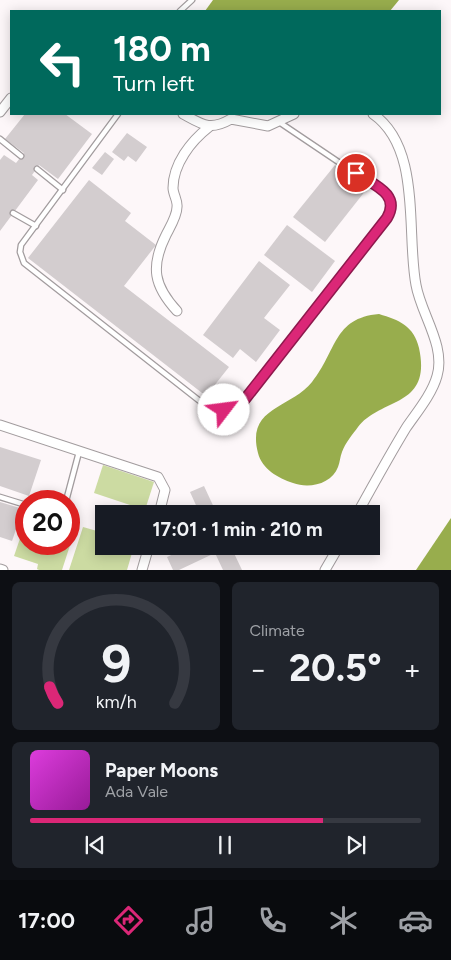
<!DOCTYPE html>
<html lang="en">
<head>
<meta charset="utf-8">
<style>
	body { margin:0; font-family:Figtree,sans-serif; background:#20242c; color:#f1f3f6; height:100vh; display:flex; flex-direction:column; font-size:19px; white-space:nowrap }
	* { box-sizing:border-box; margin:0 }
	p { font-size:16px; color:#9ea1a6 }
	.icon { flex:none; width:28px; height:28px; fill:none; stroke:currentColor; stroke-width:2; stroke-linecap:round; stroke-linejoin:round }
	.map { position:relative; height:570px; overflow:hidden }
	.details { display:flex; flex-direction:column; gap:12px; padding:12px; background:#0d0f14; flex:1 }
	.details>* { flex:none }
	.hud { position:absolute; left:10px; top:10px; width:431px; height:105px; border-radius:0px; box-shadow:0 2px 12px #0003; background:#00695c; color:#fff; overflow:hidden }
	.speed { position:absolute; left:15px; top:490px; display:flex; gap:10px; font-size:25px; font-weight:700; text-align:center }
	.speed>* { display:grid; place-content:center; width:65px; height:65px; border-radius:50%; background:#171b24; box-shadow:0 2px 12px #0003; line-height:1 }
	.speed .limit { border:8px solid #d22; background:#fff; color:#111 }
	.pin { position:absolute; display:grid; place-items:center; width:42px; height:42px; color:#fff; margin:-21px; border:2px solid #fff; border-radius:50%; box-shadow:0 1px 5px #0007 }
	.me { position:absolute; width:55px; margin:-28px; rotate:60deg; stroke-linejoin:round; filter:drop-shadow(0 0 4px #0008) }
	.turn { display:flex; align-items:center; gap:18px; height:105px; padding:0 20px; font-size:22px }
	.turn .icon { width:65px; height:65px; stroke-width:2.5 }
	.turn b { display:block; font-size:35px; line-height:42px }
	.big { font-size:38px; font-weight:700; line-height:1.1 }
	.details .tile { flex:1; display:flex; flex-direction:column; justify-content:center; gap:8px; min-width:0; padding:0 18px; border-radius:8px; background:#20242c }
	.details .dial { align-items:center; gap:0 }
	.dial svg { height:130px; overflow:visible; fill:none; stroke:#363941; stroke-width:7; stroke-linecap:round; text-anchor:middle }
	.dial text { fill:#f1f3f6; stroke:none }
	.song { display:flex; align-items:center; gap:15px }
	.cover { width:60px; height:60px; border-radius:8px; background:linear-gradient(135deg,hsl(300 70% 55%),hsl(300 70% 35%)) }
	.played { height:5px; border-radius:2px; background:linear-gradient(90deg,#db2777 75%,#363941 75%) }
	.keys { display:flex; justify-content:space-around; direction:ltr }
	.heat { display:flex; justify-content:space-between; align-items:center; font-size:28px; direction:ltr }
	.details .tiles { flex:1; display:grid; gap:12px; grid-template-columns:1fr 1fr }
	.tile:last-child { grid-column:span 2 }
	.trip { position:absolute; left:95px; top:505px; width:285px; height:50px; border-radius:0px; background:#171b24; box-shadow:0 2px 12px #0003; font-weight:700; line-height:50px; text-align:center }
	.dock { display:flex; height:80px; justify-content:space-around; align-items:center; background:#090b0e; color:#9ea1a6 }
	.dock .icon { width:35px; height:35px }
	.dock .current { color:#db2777 }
	.dock b { font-size:22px; color:#f1f3f6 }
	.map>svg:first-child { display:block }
	.green { fill:#ccdba2 }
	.water { fill:#98ad4d }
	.building { fill:#d3cdcf }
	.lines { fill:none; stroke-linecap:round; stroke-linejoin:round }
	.service-casing { stroke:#a29c9e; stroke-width:7 }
	.minor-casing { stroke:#a29c9e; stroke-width:11 }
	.service { stroke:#fff; stroke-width:4.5 }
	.minor { stroke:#fff; stroke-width:9 }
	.route-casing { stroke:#8e194d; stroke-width:12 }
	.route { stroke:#db2777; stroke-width:9 }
</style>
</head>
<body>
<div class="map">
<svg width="451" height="570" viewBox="0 0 451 570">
	<rect width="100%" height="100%" fill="#fdf7f9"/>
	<!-- green -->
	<g class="green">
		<path d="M 103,465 L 154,482 L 145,510 L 94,493 Z"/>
		<path d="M 26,521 L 26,544 L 69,544 L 69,531 L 74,533 L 62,570 L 39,570 L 37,569 L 38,564 L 14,556 Z"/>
		<path d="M 83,527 L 104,533 L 104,546 L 134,546 L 127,570 L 69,570 Z"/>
	</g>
	<!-- water -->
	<g class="water">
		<path d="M 213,0 L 399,0 L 390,11 L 205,11 Z"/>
		<path d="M 379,314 C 399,320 414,326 419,348 C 432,408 381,397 358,427 C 353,434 345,443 342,452 C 340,457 340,462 338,467 C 332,484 309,489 293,483 C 278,478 262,469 258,453 C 246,407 290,409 312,382 C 337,351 333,318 379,314 Z"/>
		<path d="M 451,518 L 451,570 L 416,570 Z"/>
	</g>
	<!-- building -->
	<g class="building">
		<path d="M 25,114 L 65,114 L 92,134 L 58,179 L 39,165 L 32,175 L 38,180 L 0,231 L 0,160 L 4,155 L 16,163 L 24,153 L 5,139 Z"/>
		<path d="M 127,133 L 147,147 L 136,162 L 128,156 L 124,161 L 112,152 Z"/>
		<path d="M 105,152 L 114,159 L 102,175 L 92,168 Z"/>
		<path d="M 335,165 L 366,190 L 325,242 L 293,217 Z"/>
		<path d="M 89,180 L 131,213 L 125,221 L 156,245 L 124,286 L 229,367 L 206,396 L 28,258 Z"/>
		<path d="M 287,225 L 335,261 L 312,292 L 264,255 Z"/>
		<path d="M 259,261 L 290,285 L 264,318 L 280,330 L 256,362 L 240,349 L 233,358 L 203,335 Z"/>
		<path d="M 0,447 L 41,460 L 29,496 L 0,486 Z"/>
		<path d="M 204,486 L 217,514 L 200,514 L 190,492 Z"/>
		<path d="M 0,502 L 23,509 L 12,541 L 0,537 Z"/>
		<path d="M 190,546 L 238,546 L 232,549 L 242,570 L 223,570 L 215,553 L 179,570 L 173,570 L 167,557 Z"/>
	</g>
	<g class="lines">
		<defs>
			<g id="service">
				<path d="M 180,11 L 192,0"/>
				<path d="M 118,114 L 21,245 L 20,252 L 24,263 L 201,402 C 216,410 227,413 241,403 L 392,209 L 391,201 L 386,194 L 279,122"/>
				<path d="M 0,139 L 21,156"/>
				<path d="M 37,169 L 63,190"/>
				<path d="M 13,213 L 36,226"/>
				<path d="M 0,497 L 26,505"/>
				<path d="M 66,501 L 79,452"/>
			</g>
			<g id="minor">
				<path d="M 0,112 L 11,98"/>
				<path d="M 183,114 C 203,125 210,131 231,119 L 268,126 L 294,114"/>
				<path d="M 177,311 C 154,286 150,267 166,235 C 170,227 177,216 177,207 C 178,201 173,194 173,188 C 173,164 191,141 209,127"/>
				<path d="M 0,425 L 158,477 L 165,490 L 159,514"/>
				<path d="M 357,514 C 373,485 389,456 406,428 C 417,412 432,394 437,376 C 446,346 421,314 416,285 C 406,233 422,148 373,114"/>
				<path d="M 0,569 L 3,570"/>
				<path d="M 142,570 L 149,546"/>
				<path d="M 325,570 L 339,546"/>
			</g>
		</defs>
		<!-- service casing -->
		<use href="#service" class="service-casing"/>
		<!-- minor casing -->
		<use href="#minor" class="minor-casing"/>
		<!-- service -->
		<use href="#service" class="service"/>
		<!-- minor -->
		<use href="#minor" class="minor"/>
	</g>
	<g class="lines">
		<defs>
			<path id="route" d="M 224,410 L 242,403 L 387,218 C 401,194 374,185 356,173"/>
		</defs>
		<!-- route casing -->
		<use href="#route" class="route-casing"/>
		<!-- route -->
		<use href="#route" class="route"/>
	</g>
</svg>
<div class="speed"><div class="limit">20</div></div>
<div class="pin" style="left:356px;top:173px;background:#d93025"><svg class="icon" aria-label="arrive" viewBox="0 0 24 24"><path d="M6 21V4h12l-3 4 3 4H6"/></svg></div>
<svg class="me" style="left:224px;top:410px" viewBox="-20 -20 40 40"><circle r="19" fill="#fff"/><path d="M0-13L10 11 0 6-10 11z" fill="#db2777"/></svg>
<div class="trip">17:01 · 1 min · 210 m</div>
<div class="hud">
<div class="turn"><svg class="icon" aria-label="left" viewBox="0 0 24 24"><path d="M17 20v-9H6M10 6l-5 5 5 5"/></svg><div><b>180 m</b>Turn left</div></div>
</div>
</div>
<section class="details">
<div class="tiles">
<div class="tile dial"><svg viewBox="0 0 100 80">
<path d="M14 69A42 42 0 1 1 86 69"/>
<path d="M14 69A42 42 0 0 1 9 59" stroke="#db2777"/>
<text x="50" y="56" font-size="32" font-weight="700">9</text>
<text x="50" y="72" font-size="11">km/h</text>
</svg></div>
<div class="tile"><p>Climate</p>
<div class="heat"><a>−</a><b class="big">20.5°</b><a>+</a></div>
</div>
<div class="tile">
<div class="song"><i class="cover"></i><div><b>Paper Moons</b><p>Ada Vale</p></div></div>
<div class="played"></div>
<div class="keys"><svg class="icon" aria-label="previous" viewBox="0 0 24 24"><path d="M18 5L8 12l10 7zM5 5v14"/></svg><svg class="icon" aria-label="pause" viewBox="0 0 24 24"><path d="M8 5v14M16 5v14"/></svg><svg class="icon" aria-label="next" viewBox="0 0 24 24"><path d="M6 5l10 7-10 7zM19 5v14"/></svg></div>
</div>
</div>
</section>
<nav class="dock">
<b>17:00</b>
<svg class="icon current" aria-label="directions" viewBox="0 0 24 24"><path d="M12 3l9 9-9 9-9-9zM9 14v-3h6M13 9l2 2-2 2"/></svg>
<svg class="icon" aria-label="music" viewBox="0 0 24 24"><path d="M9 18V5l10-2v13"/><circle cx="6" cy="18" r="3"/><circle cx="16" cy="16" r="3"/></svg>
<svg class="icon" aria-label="phone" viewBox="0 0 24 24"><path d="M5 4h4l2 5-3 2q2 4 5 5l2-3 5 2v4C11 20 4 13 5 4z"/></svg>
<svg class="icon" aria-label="climate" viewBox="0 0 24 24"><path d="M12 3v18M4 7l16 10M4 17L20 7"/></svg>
<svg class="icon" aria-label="car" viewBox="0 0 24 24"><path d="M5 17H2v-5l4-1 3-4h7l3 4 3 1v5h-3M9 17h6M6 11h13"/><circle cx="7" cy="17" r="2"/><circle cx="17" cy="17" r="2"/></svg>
</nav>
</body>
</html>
